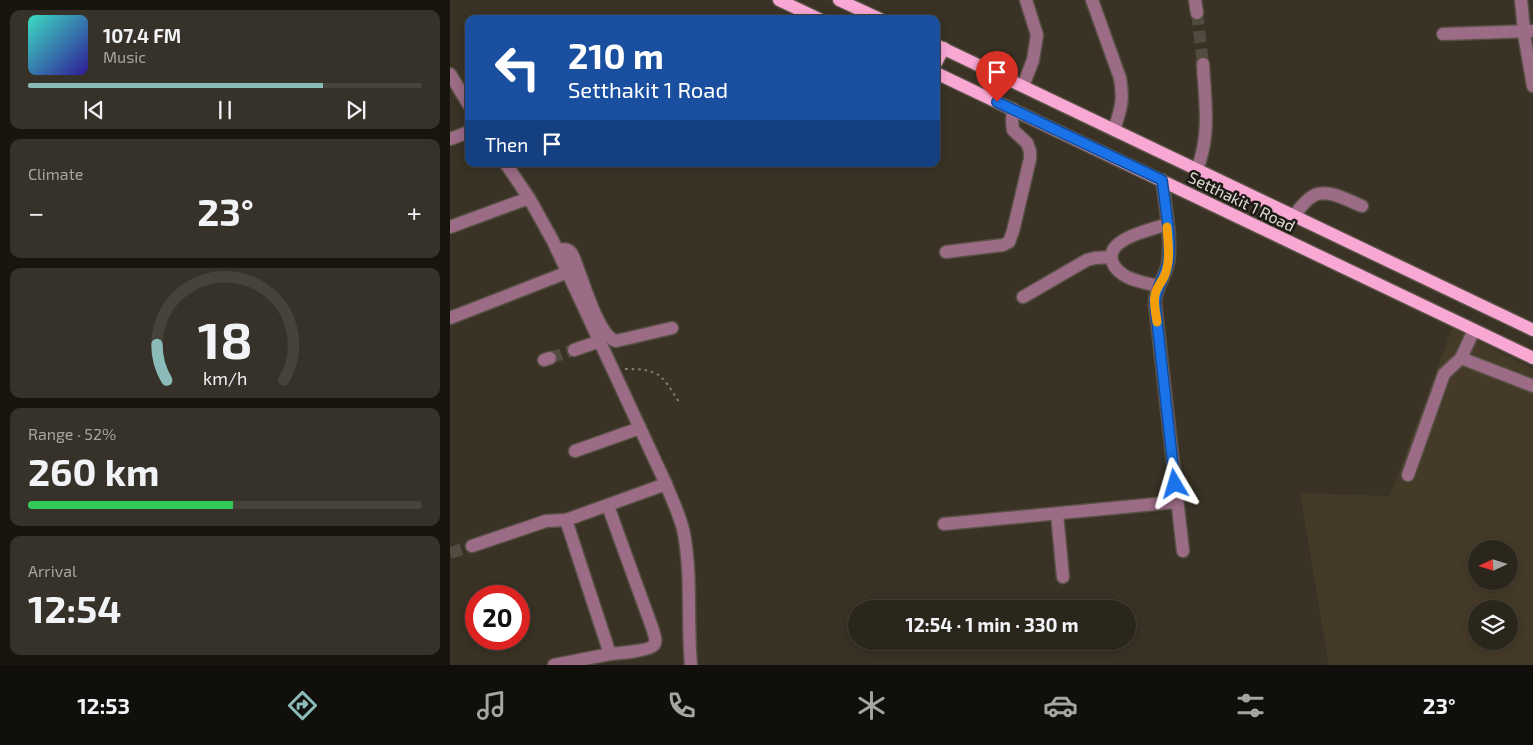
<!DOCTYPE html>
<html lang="en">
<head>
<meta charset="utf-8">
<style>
	body { margin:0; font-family:"Exo 2",sans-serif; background:#373229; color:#f1f3f6; height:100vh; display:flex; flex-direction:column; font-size:19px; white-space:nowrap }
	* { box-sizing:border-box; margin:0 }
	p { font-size:16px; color:#a6a5a3 }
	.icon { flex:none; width:28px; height:28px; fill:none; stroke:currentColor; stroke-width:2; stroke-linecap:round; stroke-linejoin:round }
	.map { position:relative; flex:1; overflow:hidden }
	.side { display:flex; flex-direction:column; gap:10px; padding:10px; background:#18150f; width:450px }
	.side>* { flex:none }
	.guide { position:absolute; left:15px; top:15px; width:475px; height:152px; border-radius:10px; box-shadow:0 2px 12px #0003,0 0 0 1px #47433b; background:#1a4fa0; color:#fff; overflow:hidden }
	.needle { width:32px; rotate:266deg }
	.tools { position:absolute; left:1018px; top:540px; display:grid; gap:10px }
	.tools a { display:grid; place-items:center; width:50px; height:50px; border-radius:50%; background:#2b261c; box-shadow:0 2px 12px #0003,0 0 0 1px #47433b; font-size:25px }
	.speed { position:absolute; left:15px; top:585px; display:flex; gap:10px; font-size:25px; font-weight:700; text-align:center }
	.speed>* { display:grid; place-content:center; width:65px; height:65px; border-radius:50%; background:#2b261c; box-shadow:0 2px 12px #0003,0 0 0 1px #47433b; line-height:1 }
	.speed .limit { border:8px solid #d22; background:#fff; color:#111 }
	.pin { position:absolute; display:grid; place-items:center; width:42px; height:42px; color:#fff; margin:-51px -21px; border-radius:50% 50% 50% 0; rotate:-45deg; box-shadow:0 0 5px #0007 }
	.pin .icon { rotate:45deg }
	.me { position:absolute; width:55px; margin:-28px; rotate:353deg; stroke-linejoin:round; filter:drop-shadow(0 0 4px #0008) }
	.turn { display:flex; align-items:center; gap:18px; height:105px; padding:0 20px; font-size:22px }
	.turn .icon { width:65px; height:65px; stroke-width:2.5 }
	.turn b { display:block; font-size:35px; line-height:42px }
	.then { display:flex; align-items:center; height:48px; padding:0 20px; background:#0003; gap:10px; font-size:19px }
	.big { font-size:38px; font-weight:700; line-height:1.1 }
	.side .widget { flex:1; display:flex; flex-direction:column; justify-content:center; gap:8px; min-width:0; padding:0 18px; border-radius:10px; background:#373229 }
	.side .dial { align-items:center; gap:0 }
	.dial svg { height:130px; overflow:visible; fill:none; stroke:#47433b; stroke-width:7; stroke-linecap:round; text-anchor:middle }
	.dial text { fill:#f1f3f6; stroke:none }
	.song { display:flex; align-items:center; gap:15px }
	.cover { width:60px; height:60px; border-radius:8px; background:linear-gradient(135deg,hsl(170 70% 55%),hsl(250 70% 35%)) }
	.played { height:5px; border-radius:2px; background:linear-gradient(90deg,#8bbbb9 75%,#47433b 75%) }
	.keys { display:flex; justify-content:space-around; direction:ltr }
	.heat { display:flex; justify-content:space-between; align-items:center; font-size:28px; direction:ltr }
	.charge { height:8px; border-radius:4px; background:linear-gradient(90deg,#34c759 52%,#47433b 0) }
	.trip { position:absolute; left:398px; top:600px; width:288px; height:50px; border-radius:25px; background:#2b261c; box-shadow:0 2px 12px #0003,0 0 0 1px #47433b; font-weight:700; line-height:50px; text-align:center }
	.menu { display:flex; height:80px; justify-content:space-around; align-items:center; background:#110f0b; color:#a6a5a3 }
	.menu .icon { width:35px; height:35px }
	.menu .active { color:#8bbbb9 }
	.menu b { font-size:22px; color:#f1f3f6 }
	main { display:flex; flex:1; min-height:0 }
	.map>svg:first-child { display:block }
	.built { fill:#453a28; fill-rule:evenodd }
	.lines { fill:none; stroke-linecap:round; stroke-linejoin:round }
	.minor-tunnel { stroke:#524b3f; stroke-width:12; stroke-dasharray:12 6; stroke-linecap:butt }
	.minor-casing { stroke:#575044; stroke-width:15 }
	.major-casing { stroke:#575044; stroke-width:15 }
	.path { stroke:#847e74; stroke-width:2; stroke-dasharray:2.5 4; stroke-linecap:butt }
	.minor { stroke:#9c6b85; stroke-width:12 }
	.major { stroke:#f9a8d4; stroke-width:12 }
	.route-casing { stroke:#114b97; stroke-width:12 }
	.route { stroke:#1a73e8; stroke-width:9 }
	.slow { stroke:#f59e0b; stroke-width:9 }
	.labels { text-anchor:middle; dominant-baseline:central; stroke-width:5; stroke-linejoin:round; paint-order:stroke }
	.street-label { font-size:16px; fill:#e0dbd3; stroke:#1d1a15 }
</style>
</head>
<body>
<main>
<section class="side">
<div class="widget">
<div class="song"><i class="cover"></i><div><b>107.4 FM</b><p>Music</p></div></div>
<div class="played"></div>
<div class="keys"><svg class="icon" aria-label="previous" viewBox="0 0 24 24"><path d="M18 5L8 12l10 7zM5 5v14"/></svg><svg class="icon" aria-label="pause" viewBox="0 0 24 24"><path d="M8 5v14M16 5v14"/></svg><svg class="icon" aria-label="next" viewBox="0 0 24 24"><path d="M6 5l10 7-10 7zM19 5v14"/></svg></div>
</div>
<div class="widget"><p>Climate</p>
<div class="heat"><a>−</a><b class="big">23°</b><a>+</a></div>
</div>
<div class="widget dial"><svg viewBox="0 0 100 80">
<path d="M14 69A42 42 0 1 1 86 69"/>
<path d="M14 69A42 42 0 0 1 8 47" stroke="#8bbbb9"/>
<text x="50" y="56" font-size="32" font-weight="700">18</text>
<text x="50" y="72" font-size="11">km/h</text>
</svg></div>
<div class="widget"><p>Range · 52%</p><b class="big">260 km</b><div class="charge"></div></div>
<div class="widget"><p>Arrival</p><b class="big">12:54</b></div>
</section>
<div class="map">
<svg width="1083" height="665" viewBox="0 0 1083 665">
	<rect width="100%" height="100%" fill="#393225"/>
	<!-- built -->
	<path class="built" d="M 1002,328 L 1083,369 L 1083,665 L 879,665 L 850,493 L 940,496 ZM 1026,549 L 1059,549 L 1059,581 L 1026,581 ZM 1026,609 L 1059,609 L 1059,641 L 1026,641 Z"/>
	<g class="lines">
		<!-- minor-tunnel -->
		<g class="minor-tunnel">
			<path d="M 747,13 L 753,64"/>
			<path d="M 100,358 L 124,350"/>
			<path d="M 0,553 L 22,546"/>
		</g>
		<defs>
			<g id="minor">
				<path d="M 642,0 L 670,78 C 674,101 671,108 664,130"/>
				<path d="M 745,0 L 747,13"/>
				<path d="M 1071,0 L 1075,40 L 1083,86"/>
				<path d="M 993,34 L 1083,31"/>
				<path d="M 0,74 L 19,105"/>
				<path d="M 573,86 L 583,60 L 587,35 L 576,0"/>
				<path d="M 0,139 L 19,132"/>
				<path d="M 56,164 L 79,198 L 103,241 L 216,484 C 222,500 231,517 234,534 C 242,577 237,622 241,665"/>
				<path d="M 747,170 C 761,132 755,103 753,64"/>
				<path d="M 712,180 C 715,205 722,239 718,263 C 715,278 705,288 705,303 L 733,551"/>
				<path d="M 844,215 C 849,210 854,202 860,198 C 875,186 896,200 912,206"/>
				<path d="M 0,227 L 79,198"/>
				<path d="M 107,250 C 114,249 118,248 122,254 C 131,272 147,336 166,341 L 222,328"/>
				<path d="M 496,252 L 553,245 L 559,242 L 563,231 L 580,159 L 580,151 L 577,143 L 563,130 L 562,121 L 563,109"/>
				<path d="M 708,286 C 692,282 668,279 662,261 C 661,256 662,250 666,246 C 678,234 701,230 717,224"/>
				<path d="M 573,297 L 637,260 L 645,258 L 661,257"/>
				<path d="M 0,318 L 118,272"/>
				<path d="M 124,350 L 150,341"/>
				<path d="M 1011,358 L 1083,386"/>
				<path d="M 94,360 L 100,358"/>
				<path d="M 125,451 L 190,428"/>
				<path d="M 958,475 L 994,374 L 1011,358 L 1024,330"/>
				<path d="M 158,506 L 203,630 C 204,635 207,641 204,645 C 199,651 169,653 160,654"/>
				<path d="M 607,514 L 613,577"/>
				<path d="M 494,524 L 727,502"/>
				<path d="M 22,546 L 96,521 L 116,520"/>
				<path d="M 104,665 L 160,654 L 116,520 L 216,484"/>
			</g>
			<g id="major">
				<path d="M 329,0 L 369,19"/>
				<path d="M 389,0 L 430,19"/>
				<path d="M 486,45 L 1083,330"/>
				<path d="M 486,63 L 494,48"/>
				<path d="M 486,73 L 1083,358"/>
			</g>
		</defs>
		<!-- minor casing -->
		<use href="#minor" class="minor-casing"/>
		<!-- major casing -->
		<use href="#major" class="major-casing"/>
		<!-- path -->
		<path class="path" d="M 175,369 C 210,369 211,374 229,402"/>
		<!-- minor -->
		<use href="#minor" class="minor"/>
		<!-- major -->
		<use href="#major" class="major"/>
	</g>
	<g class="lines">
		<defs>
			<path id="route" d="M 547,102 L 712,180 C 715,205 722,239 718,263 C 715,278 705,288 705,303 L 725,484"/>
		</defs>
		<!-- route casing -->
		<use href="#route" class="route-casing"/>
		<!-- route -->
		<use href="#route" class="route"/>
		<!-- slow -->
		<path class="slow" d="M 707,322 C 706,313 703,303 705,295 C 706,288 711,283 714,277 C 721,262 718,243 717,227"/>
	</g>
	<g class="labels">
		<!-- street labels -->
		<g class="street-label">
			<text transform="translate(792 201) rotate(26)">Setthakit 1 Road</text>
		</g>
	</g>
</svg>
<div class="tools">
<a><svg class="needle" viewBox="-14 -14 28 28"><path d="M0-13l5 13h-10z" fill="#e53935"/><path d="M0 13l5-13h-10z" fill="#a6a5a3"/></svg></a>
<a><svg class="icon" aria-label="layers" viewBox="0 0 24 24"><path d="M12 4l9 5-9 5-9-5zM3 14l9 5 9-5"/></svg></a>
</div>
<div class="speed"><div class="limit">20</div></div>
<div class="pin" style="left:547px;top:102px;background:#d93025"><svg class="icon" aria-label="arrive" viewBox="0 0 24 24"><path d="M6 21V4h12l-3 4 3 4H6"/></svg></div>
<svg class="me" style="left:725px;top:484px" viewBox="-20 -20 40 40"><path d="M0-17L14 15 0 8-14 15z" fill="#1a73e8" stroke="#fff" stroke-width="4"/></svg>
<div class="trip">12:54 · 1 min · 330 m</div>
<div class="guide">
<div class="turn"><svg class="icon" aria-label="left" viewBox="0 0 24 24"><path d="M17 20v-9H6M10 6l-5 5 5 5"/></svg><div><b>210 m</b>Setthakit 1 Road</div></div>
<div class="then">Then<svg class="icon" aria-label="arrive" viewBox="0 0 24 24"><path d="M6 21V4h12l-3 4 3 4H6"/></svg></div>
</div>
</div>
</main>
<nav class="menu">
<b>12:53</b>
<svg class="icon active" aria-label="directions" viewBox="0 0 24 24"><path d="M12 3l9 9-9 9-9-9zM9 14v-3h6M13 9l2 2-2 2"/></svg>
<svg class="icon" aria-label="music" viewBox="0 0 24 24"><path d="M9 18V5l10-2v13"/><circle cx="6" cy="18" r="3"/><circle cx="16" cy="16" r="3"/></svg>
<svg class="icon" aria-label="phone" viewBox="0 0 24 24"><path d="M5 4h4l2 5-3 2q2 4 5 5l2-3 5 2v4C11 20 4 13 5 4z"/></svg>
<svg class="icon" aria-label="climate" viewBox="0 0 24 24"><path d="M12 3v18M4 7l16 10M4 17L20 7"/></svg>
<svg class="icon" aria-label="car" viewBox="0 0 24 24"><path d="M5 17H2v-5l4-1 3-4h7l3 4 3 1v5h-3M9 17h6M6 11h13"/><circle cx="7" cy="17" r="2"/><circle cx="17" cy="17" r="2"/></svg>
<svg class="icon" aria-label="filters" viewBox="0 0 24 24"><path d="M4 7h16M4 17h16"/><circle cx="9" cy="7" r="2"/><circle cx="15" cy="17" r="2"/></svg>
<b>23°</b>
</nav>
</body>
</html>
